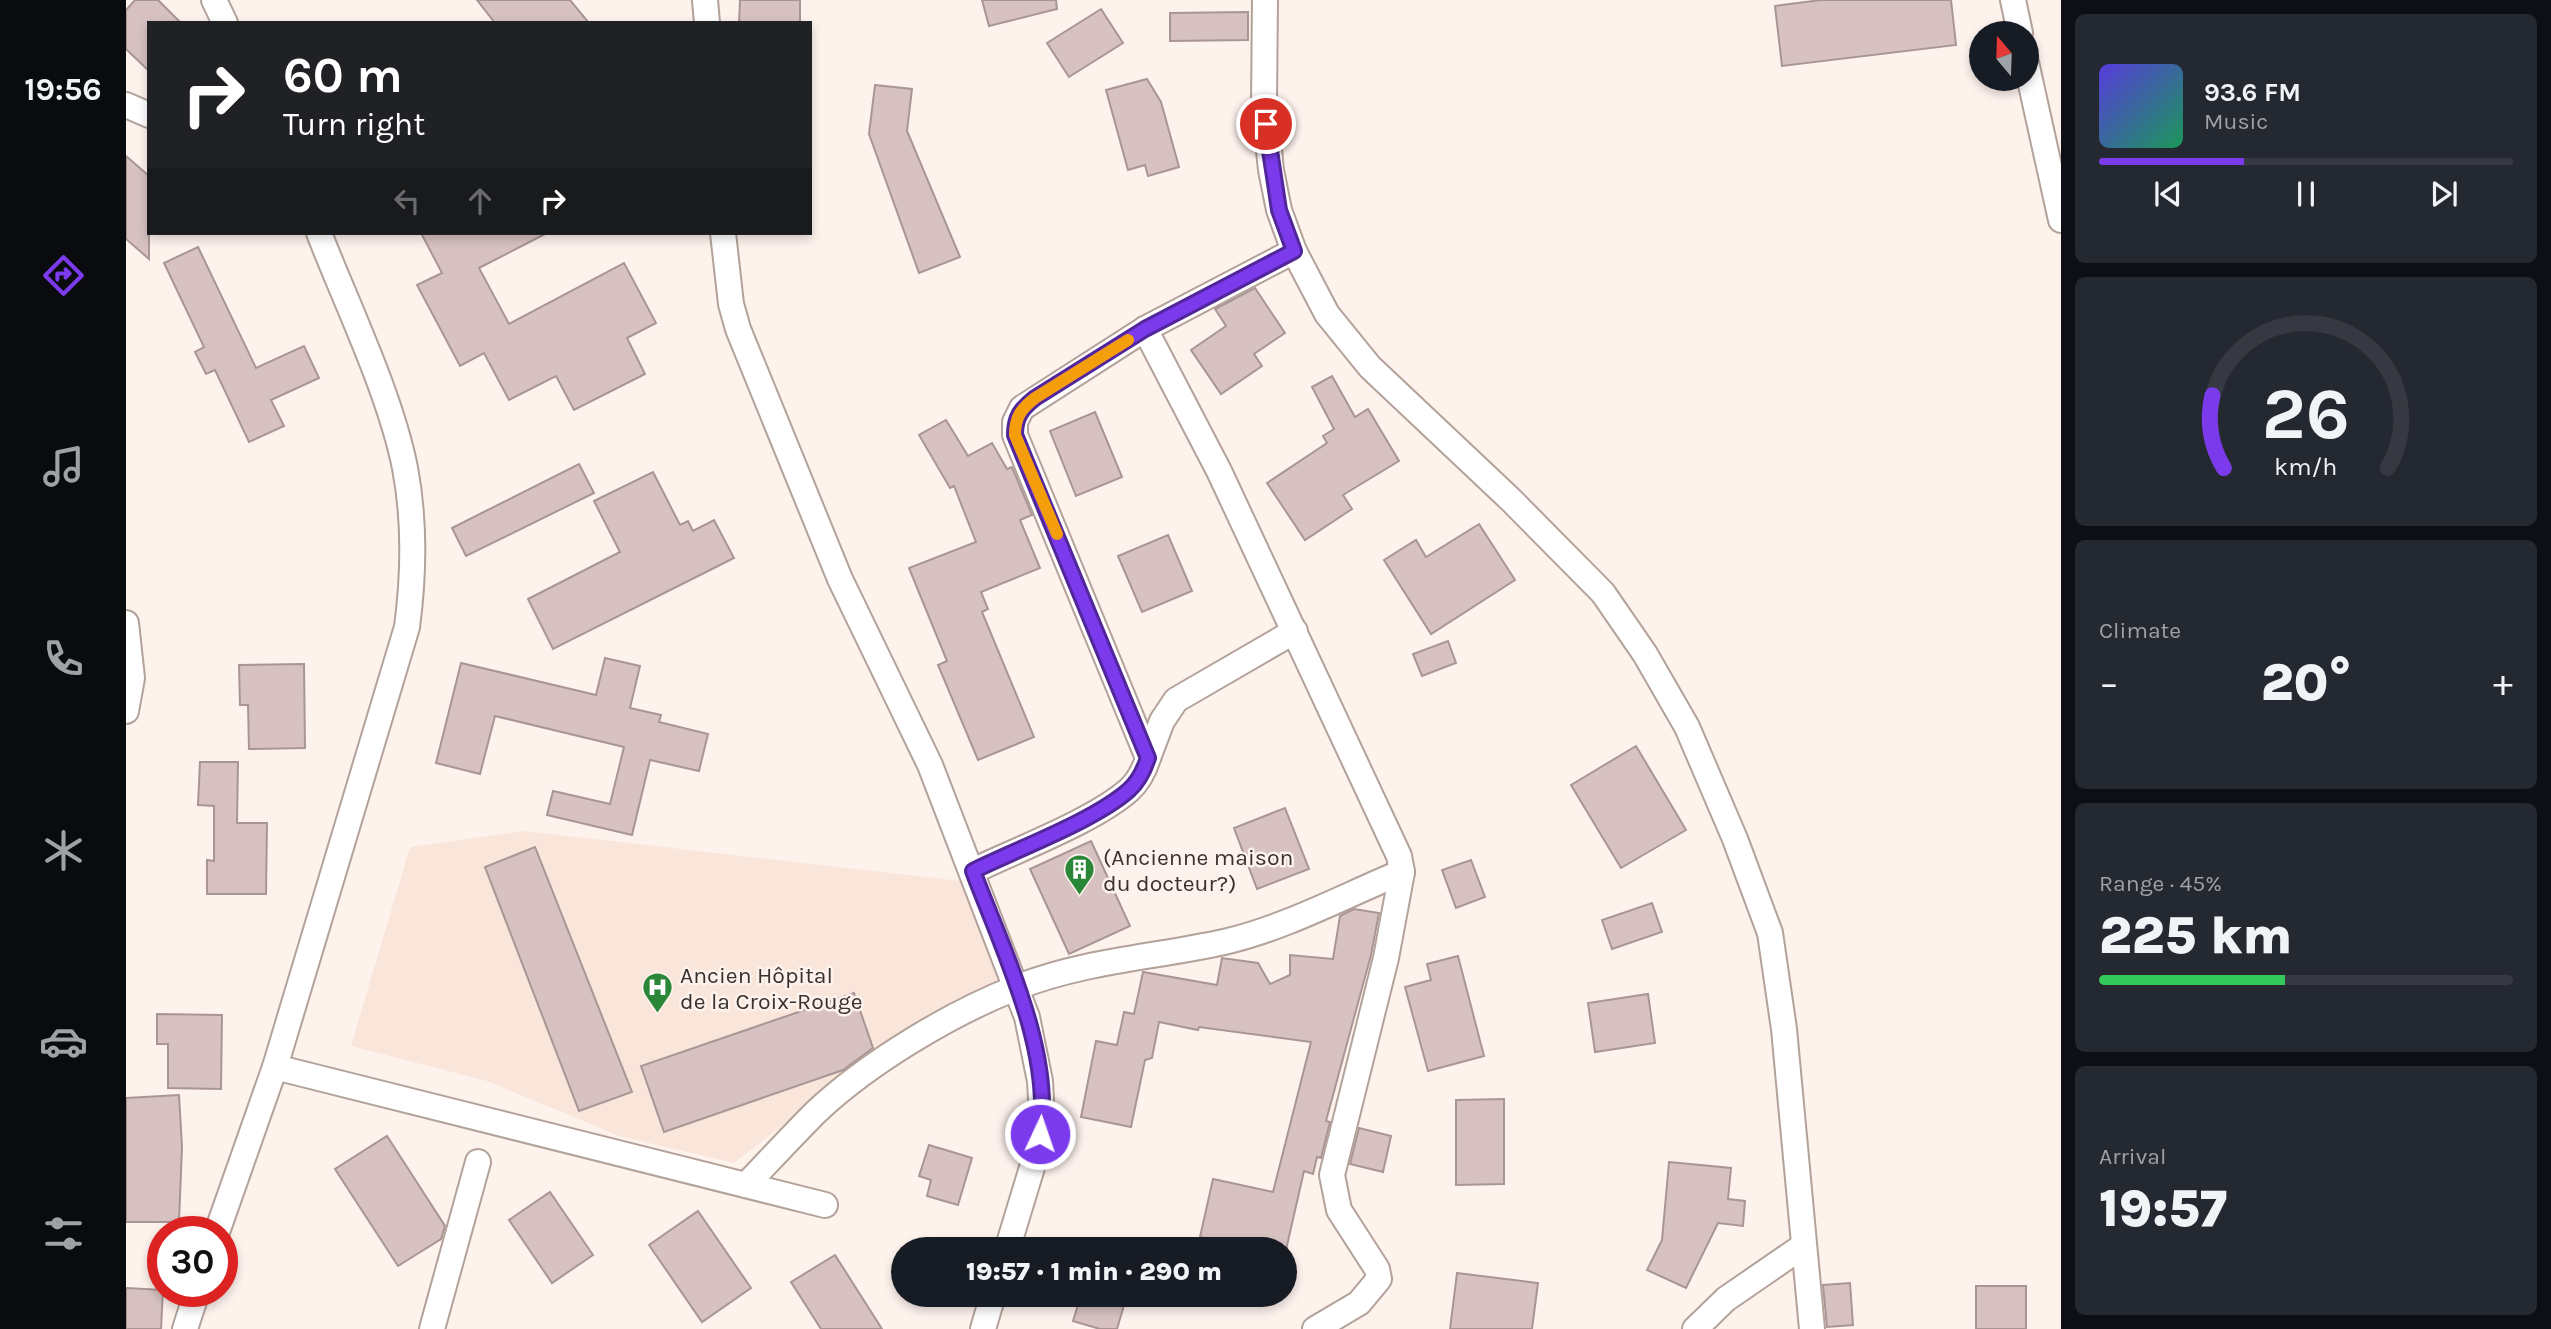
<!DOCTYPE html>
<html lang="en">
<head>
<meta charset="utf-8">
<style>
	body { margin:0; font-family:Karla,sans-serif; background:#242831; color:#f1f3f6; height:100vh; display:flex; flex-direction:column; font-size:26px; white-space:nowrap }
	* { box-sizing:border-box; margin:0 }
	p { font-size:23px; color:#9ea1a6 }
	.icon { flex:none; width:38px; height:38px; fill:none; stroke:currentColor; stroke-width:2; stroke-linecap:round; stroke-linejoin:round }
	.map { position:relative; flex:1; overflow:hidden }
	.details { display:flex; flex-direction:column; gap:14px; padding:14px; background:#0d0f14; width:490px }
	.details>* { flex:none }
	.guide { position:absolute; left:21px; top:21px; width:665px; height:214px; border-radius:0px; box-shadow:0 4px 10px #0003; background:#202124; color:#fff; overflow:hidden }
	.needle { width:46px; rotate:341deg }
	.buttons { position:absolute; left:1843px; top:21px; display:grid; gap:14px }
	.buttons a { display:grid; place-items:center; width:70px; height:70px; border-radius:50%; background:#171b24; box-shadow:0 4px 10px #0003; font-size:35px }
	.speed { position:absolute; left:21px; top:1216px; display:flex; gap:14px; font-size:35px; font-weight:700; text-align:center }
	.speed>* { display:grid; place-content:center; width:91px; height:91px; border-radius:50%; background:#171b24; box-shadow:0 4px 10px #0003; line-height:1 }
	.speed .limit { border:10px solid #d22; background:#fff; color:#111 }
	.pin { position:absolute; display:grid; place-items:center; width:60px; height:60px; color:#fff; margin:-30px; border:4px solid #fff; border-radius:50%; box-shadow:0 2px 7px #0007 }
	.me { position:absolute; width:77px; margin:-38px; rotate:3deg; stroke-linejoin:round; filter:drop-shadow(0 0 5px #0008) }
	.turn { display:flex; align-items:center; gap:24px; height:147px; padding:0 21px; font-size:32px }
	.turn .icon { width:91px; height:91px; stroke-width:2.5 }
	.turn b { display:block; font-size:49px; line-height:60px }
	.lanes { display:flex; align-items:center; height:66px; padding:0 21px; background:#0003; justify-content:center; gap:35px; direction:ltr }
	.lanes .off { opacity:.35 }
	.big { font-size:52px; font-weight:800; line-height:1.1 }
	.details .widget { flex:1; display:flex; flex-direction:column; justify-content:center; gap:10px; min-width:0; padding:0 24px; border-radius:10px; background:#242831 }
	.details .dial { align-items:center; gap:0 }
	.dial svg { height:182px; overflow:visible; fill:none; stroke:#363941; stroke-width:7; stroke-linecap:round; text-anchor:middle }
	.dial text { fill:#f1f3f6; stroke:none }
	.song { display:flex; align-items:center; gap:21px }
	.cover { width:84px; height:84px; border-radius:10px; background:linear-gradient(135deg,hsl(250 70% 55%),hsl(150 70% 35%)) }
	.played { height:7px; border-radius:4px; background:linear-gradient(90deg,#7c3aed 35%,#363941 35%) }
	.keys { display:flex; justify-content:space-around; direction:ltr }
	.heat { display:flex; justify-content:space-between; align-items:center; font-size:38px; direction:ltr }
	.charge { height:10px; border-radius:5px; background:linear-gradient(90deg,#34c759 45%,#363941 0) }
	.trip { position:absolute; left:765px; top:1237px; width:406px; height:70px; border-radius:35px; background:#171b24; box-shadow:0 4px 10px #0003; font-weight:800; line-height:70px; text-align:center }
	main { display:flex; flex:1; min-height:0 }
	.tab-bar { display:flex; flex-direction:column; width:126px; justify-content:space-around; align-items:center; background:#090b0e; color:#9ea1a6 }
	.tab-bar .icon { width:49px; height:49px }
	.tab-bar .on { color:#7c3aed }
	.tab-bar b { font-size:32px; color:#f1f3f6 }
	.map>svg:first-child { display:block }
	.built { fill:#fae5db }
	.building { fill:#d7c2c1; stroke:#a99594; stroke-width:2 }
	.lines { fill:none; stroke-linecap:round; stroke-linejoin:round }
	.minor-casing { stroke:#b3a299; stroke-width:28 }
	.minor { stroke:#fff; stroke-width:24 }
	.route-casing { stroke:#51269a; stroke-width:18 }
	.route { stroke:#7c3aed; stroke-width:12 }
	.slow { stroke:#f59e0b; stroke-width:12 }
	.labels { text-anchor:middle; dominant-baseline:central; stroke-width:5; stroke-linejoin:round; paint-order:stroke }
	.poi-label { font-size:23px; fill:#38312d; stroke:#fef2ed; text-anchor:start }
</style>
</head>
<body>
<main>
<nav class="tab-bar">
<b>19:56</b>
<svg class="icon on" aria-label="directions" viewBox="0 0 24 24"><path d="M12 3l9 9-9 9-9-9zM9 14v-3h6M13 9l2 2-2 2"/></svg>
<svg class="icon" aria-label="music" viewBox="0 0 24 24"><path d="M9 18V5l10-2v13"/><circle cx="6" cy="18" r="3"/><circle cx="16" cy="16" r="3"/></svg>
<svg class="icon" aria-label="phone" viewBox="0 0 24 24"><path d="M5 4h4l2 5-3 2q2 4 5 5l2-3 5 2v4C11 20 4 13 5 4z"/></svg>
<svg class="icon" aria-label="climate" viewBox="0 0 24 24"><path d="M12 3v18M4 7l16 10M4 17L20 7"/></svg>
<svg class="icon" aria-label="car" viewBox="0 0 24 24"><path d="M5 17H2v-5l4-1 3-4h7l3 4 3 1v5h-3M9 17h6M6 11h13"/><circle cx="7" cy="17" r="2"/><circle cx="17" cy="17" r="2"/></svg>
<svg class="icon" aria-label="filters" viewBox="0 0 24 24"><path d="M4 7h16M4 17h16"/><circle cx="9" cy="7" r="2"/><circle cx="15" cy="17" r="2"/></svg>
</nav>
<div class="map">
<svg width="1935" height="1329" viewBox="0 0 1935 1329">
	<rect width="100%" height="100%" fill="#fef2ed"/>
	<!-- built -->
	<path class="built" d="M 398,831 L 843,882 L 880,984 L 716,1079 L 608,1163 L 493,1136 L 361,1081 L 225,1046 L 284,847 Z"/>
	<!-- building -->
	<g class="building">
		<path d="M 9,0 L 32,0 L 55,23 L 23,23 L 23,71 L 0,49 L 0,10 Z"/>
		<path d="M 351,0 L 444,0 L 463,23 L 369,23 Z"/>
		<path d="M 614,0 L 674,0 L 674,23 L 613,23 Z"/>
		<path d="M 856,0 L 930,0 L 931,9 L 863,26 Z"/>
		<path d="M 1695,0 L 1825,0 L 1830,45 L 1656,66 L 1649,6 Z"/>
		<path d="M 975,9 L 997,43 L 943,77 L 921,43 Z"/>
		<path d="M 1122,12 L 1122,40 L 1044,41 L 1044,13 Z"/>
		<path d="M 1021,79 L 1035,102 L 1053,167 L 1022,176 L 1019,165 L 1002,170 L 980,90 Z"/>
		<path d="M 749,85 L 786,89 L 781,131 L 834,257 L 793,273 L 743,134 Z"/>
		<path d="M 0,156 L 23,176 L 23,259 L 0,239 Z"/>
		<path d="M 295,233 L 421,233 L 353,268 L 383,324 L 498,263 L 530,323 L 501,338 L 519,374 L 448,410 L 430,376 L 383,400 L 358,353 L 334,366 L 291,285 L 316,273 Z"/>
		<path d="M 72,247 L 130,368 L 178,346 L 193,378 L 145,400 L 158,426 L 123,442 L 89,370 L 80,374 L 69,352 L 78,347 L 38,263 Z"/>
		<path d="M 1129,288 L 1159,333 L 1128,354 L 1136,366 L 1095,394 L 1065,350 L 1100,326 L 1089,309 Z"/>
		<path d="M 1206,376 L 1229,417 L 1242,409 L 1273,461 L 1217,495 L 1226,509 L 1179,540 L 1141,483 L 1201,443 L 1197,436 L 1208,429 L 1186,387 Z"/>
		<path d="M 969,412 L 996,477 L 950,496 L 924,431 Z"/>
		<path d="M 820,420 L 842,456 L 866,443 L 881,469 L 886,467 L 906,515 L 894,520 L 914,568 L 855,592 L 862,609 L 856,612 L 908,737 L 852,760 L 812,665 L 821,661 L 783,568 L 850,542 L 828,486 L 824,488 L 793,435 Z"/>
		<path d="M 453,464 L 468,493 L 340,556 L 326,528 Z"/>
		<path d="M 527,472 L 554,525 L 562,521 L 567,531 L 588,520 L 608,558 L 427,649 L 402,599 L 494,552 L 468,501 Z"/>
		<path d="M 1353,524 L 1389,580 L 1305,634 L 1258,560 L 1290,540 L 1300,557 Z"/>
		<path d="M 1042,535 L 1066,591 L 1016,612 L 992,556 Z"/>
		<path d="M 1322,641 L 1330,663 L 1296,676 L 1287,654 Z"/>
		<path d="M 479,658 L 514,666 L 504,708 L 535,715 L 533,722 L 582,734 L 573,771 L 524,760 L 506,835 L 421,815 L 427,791 L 484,804 L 498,747 L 369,716 L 354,774 L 310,763 L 335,663 L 470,695 Z"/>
		<path d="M 178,664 L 179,748 L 123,749 L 122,705 L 114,705 L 113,665 Z"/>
		<path d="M 1510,746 L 1560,830 L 1495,868 L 1445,785 Z"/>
		<path d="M 74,762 L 112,762 L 111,823 L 141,823 L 140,894 L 81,894 L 81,860 L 88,861 L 88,806 L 72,805 Z"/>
		<path d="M 1159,808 L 1183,869 L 1131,889 L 1108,828 Z"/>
		<path d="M 965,841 L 1004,926 L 943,954 L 904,869 Z"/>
		<path d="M 409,847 L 506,1092 L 453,1111 L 359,867 Z"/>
		<path d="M 1345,860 L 1359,897 L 1330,908 L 1316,870 Z"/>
		<path d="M 1526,903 L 1536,932 L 1486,949 L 1476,920 Z"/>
		<path d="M 1228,909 L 1253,913 L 1245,955 L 1200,1121 L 1204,1122 L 1195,1158 L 1191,1157 L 1187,1174 L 1178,1171 L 1160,1250 L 1110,1250 L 1111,1244 L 1074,1237 L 1087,1179 L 1147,1192 L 1185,1042 L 1073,1027 L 1072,1030 L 1033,1022 L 1026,1058 L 1019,1060 L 1005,1127 L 955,1117 L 970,1041 L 991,1045 L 998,1012 L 1008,1014 L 1017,972 L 1091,985 L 1096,958 L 1132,963 L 1144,984 L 1164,975 L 1164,955 L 1207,959 L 1214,916 Z"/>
		<path d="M 1332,956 L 1358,1056 L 1302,1071 L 1279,987 L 1305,980 L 1301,964 Z"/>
		<path d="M 728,993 L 747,1048 L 717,1070 L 538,1132 L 515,1066 Z"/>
		<path d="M 1522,994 L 1529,1043 L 1469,1052 L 1462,1003 Z"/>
		<path d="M 31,1014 L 96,1015 L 95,1089 L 42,1088 L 42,1044 L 31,1044 Z"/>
		<path d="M 53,1095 L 56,1147 L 53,1222 L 0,1222 L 0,1098 Z"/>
		<path d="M 1378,1099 L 1378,1184 L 1330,1185 L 1330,1100 Z"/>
		<path d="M 1233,1128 L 1265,1136 L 1257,1172 L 1224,1164 Z"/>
		<path d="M 261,1136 L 319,1226 L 315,1239 L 272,1266 L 209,1169 Z"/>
		<path d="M 803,1145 L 846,1158 L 832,1205 L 801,1196 L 805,1180 L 793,1176 Z"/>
		<path d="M 1543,1162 L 1605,1168 L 1602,1199 L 1619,1201 L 1617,1226 L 1592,1223 L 1560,1288 L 1521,1270 L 1536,1240 Z"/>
		<path d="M 424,1192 L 467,1255 L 426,1283 L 383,1220 Z"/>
		<path d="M 572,1211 L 625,1288 L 576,1322 L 523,1245 Z"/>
		<path d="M 709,1255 L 756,1329 L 695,1329 L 665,1282 Z"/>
		<path d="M 1331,1273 L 1412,1283 L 1406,1329 L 1324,1329 Z"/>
		<path d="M 1724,1283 L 1727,1325 L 1701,1327 L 1697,1285 Z"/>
		<rect x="1850" y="1286" width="50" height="43"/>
		<path d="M 0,1288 L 37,1290 L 35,1329 L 0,1329 Z"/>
		<path d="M 955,1295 L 1001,1295 L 991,1329 L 974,1329 L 947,1321 Z"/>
	</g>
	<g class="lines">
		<defs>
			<g id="minor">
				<path d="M 88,0 L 99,23"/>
				<path d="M 579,0 L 581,23"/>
				<path d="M 1139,0 L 1138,102 L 1145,170 L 1153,210 L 1168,251 L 1201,314 L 1244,367 L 1384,499 L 1477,593 L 1519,654 L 1561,727 L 1609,839 L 1644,933 L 1658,1029 L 1686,1329"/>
				<path d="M 1887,0 L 1894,33"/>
				<path d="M 1900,62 L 1935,220"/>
				<path d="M 0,105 L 23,115"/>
				<path d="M 597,233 L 605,304 L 612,329 L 714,579 L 804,765 L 901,1017 L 914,1081 L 916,1118 L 911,1151 L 881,1250"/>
				<path d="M 1019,329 L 1093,471 L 1273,856 L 1276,872 L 1260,958 L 1206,1175 L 1213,1210 L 1251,1269 L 1253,1279 L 1233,1303 L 1189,1329"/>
				<path d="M 0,623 L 6,678 L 0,711"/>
				<path d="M 1022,758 L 1036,721 L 1050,700 L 1169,631"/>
				<path d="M 847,871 C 890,850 968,821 1003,790 C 1013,781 1018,771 1022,758 L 889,435 L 889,422 L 896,408 L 1019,329 L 1168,251"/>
				<path d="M 149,1067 L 699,1205"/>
				<path d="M 620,1185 C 643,1161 666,1136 690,1112 C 742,1063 825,1013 892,987 C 957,961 1030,957 1098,942 C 1159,928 1218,896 1276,872"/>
				<path d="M 91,1232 L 149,1067 L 281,627 C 288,574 289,521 279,468 C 264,393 221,305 193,233"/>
				<path d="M 59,1329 L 71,1292"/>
				<path d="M 306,1329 L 352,1162"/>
				<path d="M 857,1329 L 867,1295"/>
				<path d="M 1569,1329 L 1600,1299 L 1677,1246"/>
			</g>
		</defs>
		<!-- minor casing -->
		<use href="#minor" class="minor-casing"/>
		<!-- minor -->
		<use href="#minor" class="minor"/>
	</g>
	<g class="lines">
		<defs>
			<path id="route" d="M 914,1134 C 927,1051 876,948 847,871 C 891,849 968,821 1003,790 C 1013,781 1018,770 1022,758 L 889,435 C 889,417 895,409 909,398 L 1019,329 L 1168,251 L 1153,210 L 1140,124"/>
		</defs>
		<!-- route casing -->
		<use href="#route" class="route-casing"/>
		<!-- route -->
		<use href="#route" class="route"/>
		<!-- slow -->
		<path class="slow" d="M 931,534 L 889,435 C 889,417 895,409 909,398 L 1002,340"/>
	</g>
	<!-- icons -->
	<defs>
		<symbol id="building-pin" viewBox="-11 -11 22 30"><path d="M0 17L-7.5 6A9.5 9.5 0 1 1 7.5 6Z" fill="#2b8738" stroke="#fef2ed"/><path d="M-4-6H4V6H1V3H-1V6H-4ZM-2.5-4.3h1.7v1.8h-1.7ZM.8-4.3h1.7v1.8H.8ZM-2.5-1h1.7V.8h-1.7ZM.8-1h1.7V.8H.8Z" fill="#fff"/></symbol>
		<symbol id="hospital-pin" viewBox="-11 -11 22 30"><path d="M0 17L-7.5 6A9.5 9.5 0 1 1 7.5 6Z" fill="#2b8738" stroke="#fef2ed"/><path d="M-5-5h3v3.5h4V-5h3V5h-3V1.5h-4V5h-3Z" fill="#fff"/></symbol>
	</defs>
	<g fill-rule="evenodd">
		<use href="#building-pin" x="936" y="852" width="35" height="47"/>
		<use href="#hospital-pin" x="514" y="970" width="35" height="47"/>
	</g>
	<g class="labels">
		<!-- poi labels -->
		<g class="poi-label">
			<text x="977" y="857">(Ancienne maison<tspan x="977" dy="26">du docteur?)</tspan></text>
			<text x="554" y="975">Ancien Hôpital<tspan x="554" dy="26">de la Croix-Rouge</tspan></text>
		</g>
	</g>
</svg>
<div class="buttons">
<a><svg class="needle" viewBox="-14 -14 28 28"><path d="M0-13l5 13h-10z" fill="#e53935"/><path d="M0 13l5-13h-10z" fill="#9ea1a6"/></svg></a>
</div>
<div class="speed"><div class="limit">30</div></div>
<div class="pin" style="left:1140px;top:124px;background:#d93025"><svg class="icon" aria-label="arrive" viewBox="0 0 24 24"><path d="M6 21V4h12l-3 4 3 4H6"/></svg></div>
<svg class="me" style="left:914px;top:1134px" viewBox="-20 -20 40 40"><circle r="17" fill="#7c3aed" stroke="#fff" stroke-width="3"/><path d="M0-11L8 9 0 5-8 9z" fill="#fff"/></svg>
<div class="trip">19:57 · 1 min · 290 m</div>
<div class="guide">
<div class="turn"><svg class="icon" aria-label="right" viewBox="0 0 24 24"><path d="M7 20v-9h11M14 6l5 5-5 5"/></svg><div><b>60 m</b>Turn right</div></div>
<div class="lanes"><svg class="icon off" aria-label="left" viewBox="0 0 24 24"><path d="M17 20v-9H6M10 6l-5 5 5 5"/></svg><svg class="icon off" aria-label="ahead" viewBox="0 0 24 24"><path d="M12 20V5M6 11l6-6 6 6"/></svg><svg class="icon" aria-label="right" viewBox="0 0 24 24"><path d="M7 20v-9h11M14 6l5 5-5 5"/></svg></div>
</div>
</div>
<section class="details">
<div class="widget">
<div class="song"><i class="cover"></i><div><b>93.6 FM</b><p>Music</p></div></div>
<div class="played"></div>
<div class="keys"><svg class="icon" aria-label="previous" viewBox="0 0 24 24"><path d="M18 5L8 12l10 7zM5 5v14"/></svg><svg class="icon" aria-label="pause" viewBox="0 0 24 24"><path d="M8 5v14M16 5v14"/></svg><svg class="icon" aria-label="next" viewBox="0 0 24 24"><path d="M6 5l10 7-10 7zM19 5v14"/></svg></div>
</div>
<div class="widget dial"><svg viewBox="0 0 100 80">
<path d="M14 69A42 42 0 1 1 86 69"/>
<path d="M14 69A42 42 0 0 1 9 37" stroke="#7c3aed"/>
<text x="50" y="56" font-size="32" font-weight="700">26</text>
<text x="50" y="72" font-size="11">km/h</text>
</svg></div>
<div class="widget"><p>Climate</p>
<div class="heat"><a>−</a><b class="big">20°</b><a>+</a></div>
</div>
<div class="widget"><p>Range · 45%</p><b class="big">225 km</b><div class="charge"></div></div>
<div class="widget"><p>Arrival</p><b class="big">19:57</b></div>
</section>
</main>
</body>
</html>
